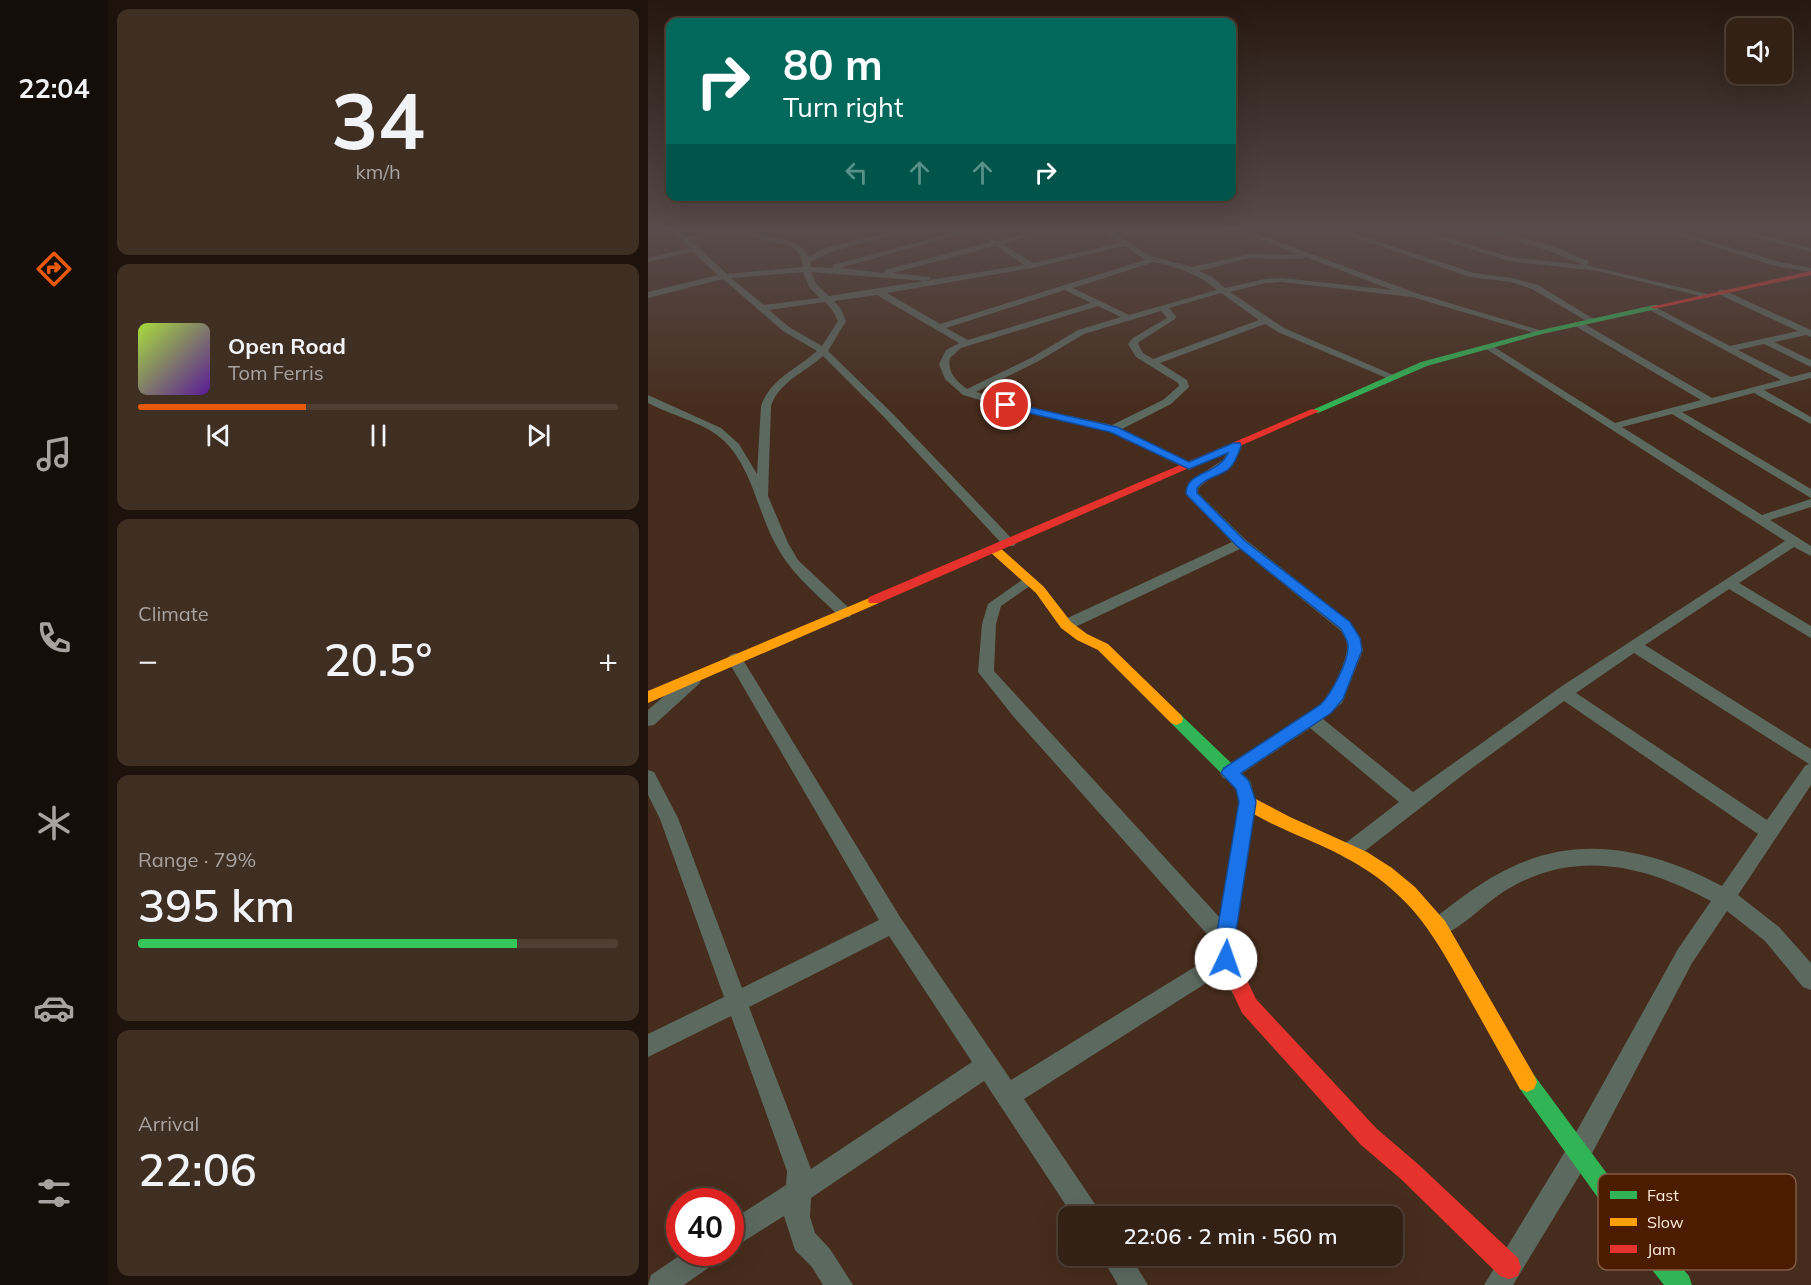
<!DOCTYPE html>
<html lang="en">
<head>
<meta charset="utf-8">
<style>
	body { margin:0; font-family:Mulish,sans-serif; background:#3f2e22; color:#f1f3f6; height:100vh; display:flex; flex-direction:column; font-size:22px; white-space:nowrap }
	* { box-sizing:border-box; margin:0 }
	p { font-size:20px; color:#a9a3a0 }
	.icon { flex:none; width:33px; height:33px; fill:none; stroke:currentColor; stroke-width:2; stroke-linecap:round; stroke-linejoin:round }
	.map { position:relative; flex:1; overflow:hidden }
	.details { display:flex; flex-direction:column; gap:9px; padding:9px; background:#1d120c; width:540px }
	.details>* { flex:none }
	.hud { position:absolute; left:18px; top:18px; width:570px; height:183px; border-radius:12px; box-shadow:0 6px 24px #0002,0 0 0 2px #4e3e34; background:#00695c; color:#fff; overflow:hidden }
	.tools { position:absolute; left:1078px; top:18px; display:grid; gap:12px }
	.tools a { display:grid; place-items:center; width:66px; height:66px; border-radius:12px; background:#342115; box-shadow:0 6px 24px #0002,0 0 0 2px #4e3e34; font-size:30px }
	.speed { position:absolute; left:18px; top:1188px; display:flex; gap:12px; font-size:30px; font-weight:700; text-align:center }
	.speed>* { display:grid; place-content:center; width:78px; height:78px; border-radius:50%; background:#342115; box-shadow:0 6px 24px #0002,0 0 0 2px #4e3e34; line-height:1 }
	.speed .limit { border:9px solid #d22; background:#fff; color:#111 }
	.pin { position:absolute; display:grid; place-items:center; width:51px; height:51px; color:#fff; margin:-26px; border:3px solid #fff; border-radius:50%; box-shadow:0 2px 6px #0007 }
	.me { position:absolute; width:66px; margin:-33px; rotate:3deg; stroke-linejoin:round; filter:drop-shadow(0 0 4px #0008) }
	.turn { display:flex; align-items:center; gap:21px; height:126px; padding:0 18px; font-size:27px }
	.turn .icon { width:78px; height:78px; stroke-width:2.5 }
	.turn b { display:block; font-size:42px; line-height:51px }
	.lanes { display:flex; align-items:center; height:57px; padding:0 18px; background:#0003; justify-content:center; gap:30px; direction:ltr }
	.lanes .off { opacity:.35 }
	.big { font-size:45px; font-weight:600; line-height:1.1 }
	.details .tile { flex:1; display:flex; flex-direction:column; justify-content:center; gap:9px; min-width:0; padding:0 21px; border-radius:12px; background:#3f2e22 }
	.details .dial { align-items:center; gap:0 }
	.dial b { font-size:78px; line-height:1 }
	.song { display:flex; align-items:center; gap:18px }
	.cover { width:72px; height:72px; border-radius:9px; background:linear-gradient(135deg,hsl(80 70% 55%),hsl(270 70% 35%)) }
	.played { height:6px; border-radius:3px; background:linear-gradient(90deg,#ea580c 35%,#4e3e34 35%) }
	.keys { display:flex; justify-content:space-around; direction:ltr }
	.heat { display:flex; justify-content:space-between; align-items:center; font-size:33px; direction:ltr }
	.charge { height:9px; border-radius:4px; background:linear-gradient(90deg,#34c759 79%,#4e3e34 0) }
	.trip { position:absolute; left:410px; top:1206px; width:345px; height:60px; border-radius:12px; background:#342115; box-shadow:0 6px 24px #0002,0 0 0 2px #4e3e34; font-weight:600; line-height:60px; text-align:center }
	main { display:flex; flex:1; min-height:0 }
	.tabs { display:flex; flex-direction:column; width:108px; justify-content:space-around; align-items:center; background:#150d08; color:#a9a3a0 }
	.tabs .icon { width:42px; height:42px }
	.tabs .on { color:#ea580c }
	.tabs b { font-size:27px; color:#f1f3f6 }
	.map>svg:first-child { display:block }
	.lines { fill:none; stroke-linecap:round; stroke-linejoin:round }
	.street { fill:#5b695f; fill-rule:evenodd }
	.fast { fill:#30b455; fill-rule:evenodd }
	.slow { fill:#ff9f0a; fill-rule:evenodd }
	.jam { fill:#e5322d; fill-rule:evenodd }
	.route { fill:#1a73e8; stroke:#114b97; stroke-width:1.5 }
	.key { fill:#4c1c01; stroke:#815a44; stroke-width:1.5 }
	.key-label { font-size:16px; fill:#feebe2 }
</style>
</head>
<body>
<main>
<nav class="tabs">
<b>22:04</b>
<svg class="icon on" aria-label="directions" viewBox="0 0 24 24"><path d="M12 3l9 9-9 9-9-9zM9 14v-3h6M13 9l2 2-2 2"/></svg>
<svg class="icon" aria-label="music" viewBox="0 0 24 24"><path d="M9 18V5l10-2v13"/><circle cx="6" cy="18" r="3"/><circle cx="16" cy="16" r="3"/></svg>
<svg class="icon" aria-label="phone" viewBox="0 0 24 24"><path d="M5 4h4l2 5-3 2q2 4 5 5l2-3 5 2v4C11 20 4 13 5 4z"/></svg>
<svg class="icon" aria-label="climate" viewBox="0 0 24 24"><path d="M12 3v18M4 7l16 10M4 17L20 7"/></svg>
<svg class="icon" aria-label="car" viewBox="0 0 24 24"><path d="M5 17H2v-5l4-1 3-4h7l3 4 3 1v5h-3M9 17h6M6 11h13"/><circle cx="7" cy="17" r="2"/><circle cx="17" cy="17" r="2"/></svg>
<svg class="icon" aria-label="filters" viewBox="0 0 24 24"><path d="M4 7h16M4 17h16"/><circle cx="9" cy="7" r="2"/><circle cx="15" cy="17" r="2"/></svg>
</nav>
<section class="details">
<div class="tile dial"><b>34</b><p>km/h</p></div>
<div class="tile">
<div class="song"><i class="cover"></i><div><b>Open Road</b><p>Tom Ferris</p></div></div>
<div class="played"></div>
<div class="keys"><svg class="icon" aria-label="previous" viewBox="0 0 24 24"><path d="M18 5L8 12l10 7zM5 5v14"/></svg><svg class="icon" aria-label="pause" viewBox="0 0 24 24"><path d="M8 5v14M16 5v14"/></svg><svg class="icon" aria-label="next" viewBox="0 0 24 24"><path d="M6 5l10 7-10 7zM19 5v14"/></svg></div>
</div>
<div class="tile"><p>Climate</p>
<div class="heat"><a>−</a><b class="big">20.5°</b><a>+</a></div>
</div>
<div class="tile"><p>Range · 79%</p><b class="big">395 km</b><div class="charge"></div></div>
<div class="tile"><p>Arrival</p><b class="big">22:06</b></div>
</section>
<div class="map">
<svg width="1163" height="1285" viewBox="0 0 1163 1285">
	<rect width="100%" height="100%" fill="#462c1c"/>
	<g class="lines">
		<!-- street -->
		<g class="street">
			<path d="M 0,229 L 10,229 L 0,232 Z"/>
			<path d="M 23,229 L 30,229 L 38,237 L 83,229 L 97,229 L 42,240 L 79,274 L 155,267 C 152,235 119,248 100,233 L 103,229 L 110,229 L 108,232 C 126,241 150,236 161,257 L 177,248 L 254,229 L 266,229 L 183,252 L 162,262 L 163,267 L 185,268 L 185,265 L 319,229 L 330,229 L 192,268 L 236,273 L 237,270 L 343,242 L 341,238 L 350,241 L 395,229 L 406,229 L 355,244 L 385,263 L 472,243 L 453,229 L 460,229 L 469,234 L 485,229 L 494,229 L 474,238 L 502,256 L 544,267 L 602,254 L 651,255 L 586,229 L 596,229 L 768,293 L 898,332 L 890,334 L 764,297 L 634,282 L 617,283 L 582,292 L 636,328 L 750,377 L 741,379 L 630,332 L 617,324 L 512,363 L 539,380 L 541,387 L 523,404 L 474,429 L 545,464 L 545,468 L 541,470 L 462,432 L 370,411 L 315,395 L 297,379 L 291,364 L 298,350 L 311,343 L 229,295 L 186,301 L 193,309 L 198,321 L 180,351 L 244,413 L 368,543 L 366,546 L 356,546 L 236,417 L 175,356 C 156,373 132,381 123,406 L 120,496 L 140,543 L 150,560 L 202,609 L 204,613 L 202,617 L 192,617 C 169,594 143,574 128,545 C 109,511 104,466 74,439 C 53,421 24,416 0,403 L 0,395 L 73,428 L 91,444 L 109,474 L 113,406 C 123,378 148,370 169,351 L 135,331 L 75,279 L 0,298 L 0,292 L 70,275 L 45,252 L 0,262 L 0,258 L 41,248 ZM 348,246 L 376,265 L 181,296 L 169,285 L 163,272 L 279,281 L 282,281 L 282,277 L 244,273 ZM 477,246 L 497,260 L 292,324 L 239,293 L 384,268 ZM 658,257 L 744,290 L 634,278 L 617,279 L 577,288 L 563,276 L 551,271 L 602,258 L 654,259 ZM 506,262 C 530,267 550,274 569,290 L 481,315 L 425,288 ZM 155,272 L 161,287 L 172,298 L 116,305 L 83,278 ZM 417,290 L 443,303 L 320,340 L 298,328 ZM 573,293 L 611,320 L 505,359 L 495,353 L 490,344 L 491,342 L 527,319 L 528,316 L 521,308 ZM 177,302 L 185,311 L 190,321 L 174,346 L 141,327 L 121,310 ZM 450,306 L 473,317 L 430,330 L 383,358 L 319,389 C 308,381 299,372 302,358 L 313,348 ZM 513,311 L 519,318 L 485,338 L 480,344 L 488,357 L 530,383 L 531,386 L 515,400 L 464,425 L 376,406 L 328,392 L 389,362 L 436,334 Z"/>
			<path d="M 682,229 L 692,229 L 826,273 L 864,278 L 890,285 L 949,321 L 942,323 L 884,289 L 863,282 L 822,277 Z"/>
			<path d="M 759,229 L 770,229 L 862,257 L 936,265 L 901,251 L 830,229 L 841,229 L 907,247 L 940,261 L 941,263 L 938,265 L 1064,295 L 1060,298 L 950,271 L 861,261 Z"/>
			<path d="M 1009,229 L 1020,229 L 1132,262 L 1163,268 L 1163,272 L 1128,266 Z"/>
			<path d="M 1077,229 L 1089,229 L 1163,248 L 1163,252 Z"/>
			<path d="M 1073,289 L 1163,330 L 1163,337 L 1158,335 L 1126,342 L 1163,360 L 1163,367 L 1116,344 L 1090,350 L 1143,377 L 1163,372 L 1163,378 L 1116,390 L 1163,417 L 1163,424 L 1106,393 L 1034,412 L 1163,489 L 1163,498 L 1024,414 L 974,427 L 1114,515 L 1163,499 L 1163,507 L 1122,520 L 1163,546 L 1163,556 L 1146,547 L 1091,583 L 1163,626 L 1163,638 L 1081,589 L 997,645 L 1163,749 L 1163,785 L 1090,895 L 1131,927 L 1163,963 L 1163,990 L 1155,987 L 1117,941 L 1079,911 L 1044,963 L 939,1163 L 865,1285 L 836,1285 L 921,1145 L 1030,949 L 1063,901 C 995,864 924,848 855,892 C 834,906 814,928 791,937 L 784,934 L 781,927 L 784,920 C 809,901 835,880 864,867 C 935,833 1007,851 1074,886 L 1110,834 L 916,701 L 816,774 L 709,857 L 702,860 L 695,857 L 693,851 L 695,845 L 751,802 L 662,728 L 587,778 L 581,780 L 575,778 L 572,773 L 575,768 L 672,705 C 682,695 699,662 699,648 C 699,640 696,636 692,630 L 592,549 L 423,629 L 418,630 L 411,625 L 413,621 L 584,542 L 540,497 L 538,488 L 546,479 L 575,460 L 584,443 L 592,443 L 594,445 C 583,475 569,469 550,489 L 550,493 L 598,540 L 702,622 L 712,638 L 715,650 L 694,703 L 675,719 L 765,792 L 914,686 L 1137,541 L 835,347 L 843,345 L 967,423 L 1053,400 L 927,326 L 927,322 L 933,322 L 1064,398 L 1133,380 L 998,308 L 1005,306 L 1082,346 L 1150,331 L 1070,294 L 1069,292 ZM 986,653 L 1161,764 L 1157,766 L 1119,820 L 928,693 Z"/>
			<path d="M 381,575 L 388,580 L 386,583 L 353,606 L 348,624 L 346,671 L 584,931 L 587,938 L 584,945 L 577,948 L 570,945 L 557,932 L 365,716 L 330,672 L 334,624 L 340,604 Z"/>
			<path d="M 87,653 L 92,655 L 252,917 L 363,1080 L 571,952 L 578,949 L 585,952 L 588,959 L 585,966 L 376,1099 L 449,1207 L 453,1216 L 425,1216 L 336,1081 L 163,1198 L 162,1217 L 167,1233 L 182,1249 L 205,1285 L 175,1285 L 164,1267 L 147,1250 L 136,1216 L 82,1250 L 82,1221 L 138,1185 L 139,1171 L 83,1016 L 0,1057 L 0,1034 L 76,997 L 12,819 L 0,795 L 0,770 L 6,772 L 30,818 L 94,988 L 231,920 L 79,659 L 82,655 ZM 241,936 L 324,1062 L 163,1169 L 101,1007 Z"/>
			<path d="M 45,674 L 51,676 L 53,680 L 51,684 L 6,725 L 0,726 L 0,710 L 39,676 Z"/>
			<path d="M 37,1252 L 74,1252 L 70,1261 L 36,1285 L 0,1285 L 3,1275 Z"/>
			<path d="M 453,1256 L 482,1256 L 500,1285 L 470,1285 Z"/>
		</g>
		<!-- fast -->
		<g class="fast">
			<path d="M 1006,305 L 1009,305 L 1009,309 L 894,334 L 779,366 L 670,413 L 662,411 L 773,362 L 893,330 Z"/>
			<path d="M 528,713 L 533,715 L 602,781 L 608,802 L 586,938 L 587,958 L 602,987 L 599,994 L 592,997 L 585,994 L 569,959 L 568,938 L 592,802 L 589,789 L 523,723 L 521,719 L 523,715 Z"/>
			<path d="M 879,1072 L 886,1075 L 994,1221 L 1041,1276 L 1044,1285 L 1016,1285 L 978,1237 L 872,1089 L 869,1082 L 872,1075 Z"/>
		</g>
		<!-- slow -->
		<g class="slow">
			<path d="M 346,545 L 350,546 L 396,587 L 423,622 L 439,634 L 460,644 L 533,715 L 535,719 L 533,723 L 528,725 L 523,723 L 450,650 L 429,640 L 413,628 L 388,593 L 342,552 L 340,549 Z"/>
			<path d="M 226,596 L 232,600 L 231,603 L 0,703 L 0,691 Z"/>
			<path d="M 600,795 L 642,817 L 719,852 L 744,868 L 767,887 L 797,921 L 886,1075 L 889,1082 L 886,1089 L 879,1092 L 872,1089 C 855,1059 838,1028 821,998 C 791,945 772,906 720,871 C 681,844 634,833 594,807 L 592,802 L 594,797 Z"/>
		</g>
		<!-- jam -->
		<g class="jam">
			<path d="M 1163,271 L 1163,275 L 1006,309 L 1002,307 Z"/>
			<path d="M 664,409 L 672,411 L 231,603 L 221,603 L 220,600 L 221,597 Z"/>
			<path d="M 592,977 L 599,980 L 608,999 L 729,1129 L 770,1164 L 870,1258 L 873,1267 L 870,1276 L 861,1279 L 852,1276 L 754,1180 L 713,1145 L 594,1013 L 582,987 L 585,980 Z"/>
		</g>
	</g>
	<!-- sky -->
	<linearGradient id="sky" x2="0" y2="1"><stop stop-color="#26180f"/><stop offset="0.56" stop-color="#574b4b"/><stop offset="1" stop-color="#574b4b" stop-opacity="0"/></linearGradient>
	<rect width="1163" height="409" fill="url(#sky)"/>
	<!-- route -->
	<path class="route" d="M 358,402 L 469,427 L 541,462 L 585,443 L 592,443 L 593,446 C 590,454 587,465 578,471 C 568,477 557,478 549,488 L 549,493 L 597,541 L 702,622 L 712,638 L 714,650 L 695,699 L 683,713 L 593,773 L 601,781 L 608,802 L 587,938 L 587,959 L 584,966 L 578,968 L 571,966 L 568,959 L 568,938 L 591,802 L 588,789 L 573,773 L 576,768 L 672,705 C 683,695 700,662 700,647 C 700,640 696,635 693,629 L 589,546 L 538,494 C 538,470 570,476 580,453 L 541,469 L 462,432 L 355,407 L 353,405 Z"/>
	<!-- legend -->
	<rect x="950" y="1174" width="198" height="96" rx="9" class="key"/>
	<rect x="962" y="1191" width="27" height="8" fill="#30b455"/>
	<rect x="962" y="1218" width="27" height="8" fill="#ff9f0a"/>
	<rect x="962" y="1245" width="27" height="8" fill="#e5322d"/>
	<g class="key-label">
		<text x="999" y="1201">Fast</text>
		<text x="999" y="1228">Slow</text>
		<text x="999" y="1255">Jam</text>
	</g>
</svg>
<div class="tools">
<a><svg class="icon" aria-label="sound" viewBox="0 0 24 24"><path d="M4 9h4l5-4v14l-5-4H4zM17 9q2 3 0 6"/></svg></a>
</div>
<div class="speed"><div class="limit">40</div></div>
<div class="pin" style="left:358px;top:405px;background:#d93025"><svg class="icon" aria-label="arrive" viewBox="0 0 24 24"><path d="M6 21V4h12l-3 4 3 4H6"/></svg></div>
<svg class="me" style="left:578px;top:959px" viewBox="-20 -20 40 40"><circle r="19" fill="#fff"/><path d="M0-13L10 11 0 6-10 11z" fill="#1a73e8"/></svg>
<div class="trip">22:06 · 2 min · 560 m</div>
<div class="hud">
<div class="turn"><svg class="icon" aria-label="right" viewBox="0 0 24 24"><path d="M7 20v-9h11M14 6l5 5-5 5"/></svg><div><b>80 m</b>Turn right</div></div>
<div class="lanes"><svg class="icon off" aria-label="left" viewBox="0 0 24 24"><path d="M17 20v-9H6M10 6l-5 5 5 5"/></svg><svg class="icon off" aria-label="ahead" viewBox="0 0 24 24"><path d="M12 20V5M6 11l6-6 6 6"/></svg><svg class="icon off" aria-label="ahead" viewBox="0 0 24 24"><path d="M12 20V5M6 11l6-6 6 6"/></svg><svg class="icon" aria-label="right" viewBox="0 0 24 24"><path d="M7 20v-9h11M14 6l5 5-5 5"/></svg></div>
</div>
</div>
</main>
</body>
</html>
